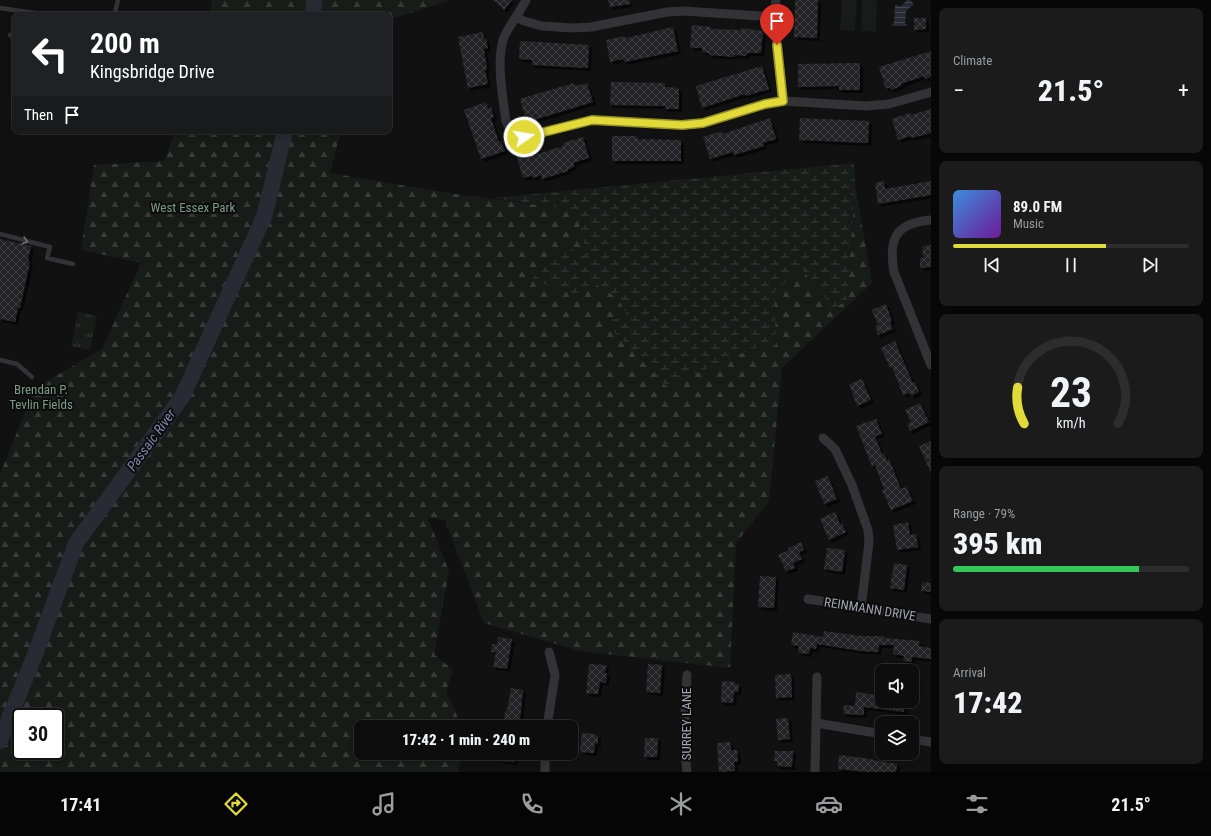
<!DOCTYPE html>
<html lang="en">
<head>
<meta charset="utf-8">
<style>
	body { margin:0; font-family:"Roboto Condensed",sans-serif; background:#1b1b1c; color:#f1f3f6; height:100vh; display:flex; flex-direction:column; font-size:15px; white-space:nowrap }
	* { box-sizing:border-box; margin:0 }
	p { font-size:13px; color:#9a9c9e }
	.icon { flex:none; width:22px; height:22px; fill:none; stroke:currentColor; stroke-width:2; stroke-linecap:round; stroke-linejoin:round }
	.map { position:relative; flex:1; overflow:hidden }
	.side { display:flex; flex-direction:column; gap:8px; padding:8px; background:#070708; width:280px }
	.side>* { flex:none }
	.guide { position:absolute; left:12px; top:12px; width:380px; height:122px; border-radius:8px; box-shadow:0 2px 6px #0003,0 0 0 1px #2d2d2e; background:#202124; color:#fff; overflow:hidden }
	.fabs { position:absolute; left:875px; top:664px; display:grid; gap:8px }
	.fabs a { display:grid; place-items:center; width:44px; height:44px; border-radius:8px; background:#0d0d0e; box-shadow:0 2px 6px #0003,0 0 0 1px #2d2d2e; font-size:20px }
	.speed { position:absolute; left:12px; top:708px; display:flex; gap:8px; font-size:20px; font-weight:700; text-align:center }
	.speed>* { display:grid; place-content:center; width:52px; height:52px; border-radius:50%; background:#0d0d0e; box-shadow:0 2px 6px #0003,0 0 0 1px #2d2d2e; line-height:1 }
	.speed .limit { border:2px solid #111; border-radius:6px; background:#fff; color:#111 }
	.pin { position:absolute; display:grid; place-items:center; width:34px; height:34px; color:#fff; margin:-41px -17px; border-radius:50% 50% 50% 0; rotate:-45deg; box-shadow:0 0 4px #0007 }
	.pin .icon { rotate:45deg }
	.me { position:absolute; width:44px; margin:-22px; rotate:77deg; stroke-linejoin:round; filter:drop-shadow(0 0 3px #0008) }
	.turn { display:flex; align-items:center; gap:14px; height:84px; padding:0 12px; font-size:18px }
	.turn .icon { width:52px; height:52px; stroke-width:2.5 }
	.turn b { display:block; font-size:28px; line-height:34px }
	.then { display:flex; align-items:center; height:38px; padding:0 12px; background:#0003; gap:8px; font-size:15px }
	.big { font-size:30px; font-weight:800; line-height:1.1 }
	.side .widget { flex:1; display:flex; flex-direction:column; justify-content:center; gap:6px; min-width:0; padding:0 14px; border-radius:8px; background:#1b1b1c }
	.side .dial { align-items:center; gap:0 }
	.dial svg { height:104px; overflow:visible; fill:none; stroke:#2d2d2e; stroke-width:7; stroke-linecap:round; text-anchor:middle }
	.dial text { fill:#f1f3f6; stroke:none }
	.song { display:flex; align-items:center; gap:12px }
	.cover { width:48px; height:48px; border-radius:6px; background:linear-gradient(135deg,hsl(210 70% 55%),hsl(280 70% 35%)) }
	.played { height:4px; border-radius:2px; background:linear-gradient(90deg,#e1da39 65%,#2d2d2e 65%) }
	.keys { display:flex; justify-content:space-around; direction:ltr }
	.heat { display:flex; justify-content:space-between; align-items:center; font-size:22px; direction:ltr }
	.charge { height:6px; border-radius:3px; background:linear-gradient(90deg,#34c759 79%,#2d2d2e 0) }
	.trip { position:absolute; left:354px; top:720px; width:224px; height:40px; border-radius:8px; background:#0d0d0e; box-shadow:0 2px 6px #0003,0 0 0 1px #2d2d2e; font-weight:800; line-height:40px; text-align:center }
	.tab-bar { display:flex; height:64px; justify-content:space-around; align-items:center; background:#050506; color:#9a9c9e }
	.tab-bar .icon { width:28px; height:28px }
	.tab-bar .selected { color:#e1da39 }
	.tab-bar b { font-size:18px; color:#f1f3f6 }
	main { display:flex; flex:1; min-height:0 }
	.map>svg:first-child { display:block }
	.grass { fill:url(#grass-tufts) }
	.forest { fill:url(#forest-firs); fill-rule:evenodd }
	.wetland { fill:url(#wetland-marsh) }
	.pitch { fill:#171c19 }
	.water { fill:url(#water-rules) }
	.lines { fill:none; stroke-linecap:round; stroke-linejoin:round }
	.river { stroke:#282b34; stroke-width:16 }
	.building { fill:url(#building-cross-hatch); filter:url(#shadow) }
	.service { stroke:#333237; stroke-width:4.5 }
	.minor { stroke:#333237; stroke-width:9 }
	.oneway { stroke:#71707a }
	.route-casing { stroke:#928e25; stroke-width:10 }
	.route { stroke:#e1da39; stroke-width:7 }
	.labels { text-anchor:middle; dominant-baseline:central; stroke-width:4; stroke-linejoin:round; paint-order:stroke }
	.park-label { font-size:13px; fill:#7b9b87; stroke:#0c0c0d }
	.street-label { font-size:13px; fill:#a3a3b1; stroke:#0c0c0d }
	.water-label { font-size:14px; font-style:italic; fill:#7c87aa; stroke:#0c0c0d }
</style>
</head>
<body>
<main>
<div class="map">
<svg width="931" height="772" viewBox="0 0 931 772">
	<defs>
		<pattern id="grass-tufts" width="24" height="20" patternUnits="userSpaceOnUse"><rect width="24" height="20" fill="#171c19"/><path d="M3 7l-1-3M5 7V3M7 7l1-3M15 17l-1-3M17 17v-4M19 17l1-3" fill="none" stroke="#363a38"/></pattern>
		<pattern id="forest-firs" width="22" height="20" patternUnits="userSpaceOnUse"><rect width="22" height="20" fill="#171c19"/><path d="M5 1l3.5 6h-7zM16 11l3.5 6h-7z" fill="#363a38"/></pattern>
		<pattern id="wetland-marsh" width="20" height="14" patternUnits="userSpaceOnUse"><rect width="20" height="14" fill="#171c19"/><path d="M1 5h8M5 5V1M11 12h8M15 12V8" fill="none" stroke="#363a38"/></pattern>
		<pattern id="water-rules" width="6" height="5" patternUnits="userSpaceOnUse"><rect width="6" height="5" fill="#282b34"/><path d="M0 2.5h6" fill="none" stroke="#44474f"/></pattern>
		<pattern id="building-cross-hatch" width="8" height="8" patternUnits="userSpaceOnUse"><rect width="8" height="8" fill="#242426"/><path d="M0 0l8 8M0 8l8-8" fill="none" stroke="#414143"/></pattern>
		<filter id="shadow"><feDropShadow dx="3" dy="3" stdDeviation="0" flood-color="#0009"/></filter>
	</defs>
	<rect width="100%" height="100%" fill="#111112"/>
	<!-- grass -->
	<path class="grass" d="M 78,312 L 97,316 L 90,350 L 71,346 Z"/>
	<!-- forest -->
	<g class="forest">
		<path d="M 212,0 L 450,0 L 389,20 L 389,15 L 210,15 Z"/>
		<path d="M 175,131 L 341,131 L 330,173 L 448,193 L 575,210 L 589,256 L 564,246 L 532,279 L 592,282 L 619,299 L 628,317 L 606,322 L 757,347 L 776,346 L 774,292 L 802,269 L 833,308 L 847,301 L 855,184 L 872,283 L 782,368 L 769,501 L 736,543 L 730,668 L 580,651 L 484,623 L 445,520 L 428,518 L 449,571 L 434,654 L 453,670 L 446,691 L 462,727 L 361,727 L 361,753 L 462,753 L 458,772 L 0,772 L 0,474 L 35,388 L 102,349 L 141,263 L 81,250 L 94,165 L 164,161 ZM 21,717 L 55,717 L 55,751 L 21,751 Z"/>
	</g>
	<!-- wetland -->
	<path class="wetland" d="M 854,163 L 855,184 L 847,301 L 833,308 L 802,269 L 774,292 L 776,346 L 757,347 L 666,386 L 605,322 L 627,316 L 619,299 L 592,282 L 580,297 L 532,279 L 564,246 L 588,256 L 575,210 L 493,198 Z"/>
	<!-- pitch -->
	<g class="pitch">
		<path d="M 842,0 L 857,0 L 855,31 L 840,30 Z"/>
		<path d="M 862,0 L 877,0 L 876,32 L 861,31 Z"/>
	</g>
	<!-- water -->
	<path class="water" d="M 907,0 L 910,0 L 914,4 L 906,11 L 905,24 L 907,24 L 907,26 L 892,26 L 893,23 L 894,23 L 895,5 L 901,6 Z"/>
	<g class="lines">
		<!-- river -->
		<g class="river">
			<path d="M 313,15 L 314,0"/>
			<path d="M 0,741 L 36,652 L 76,543 L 182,397 L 264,217 L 285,131"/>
		</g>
	</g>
	<!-- building -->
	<g class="building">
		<path d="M 493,0 L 512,0 L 504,10 Z"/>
		<path d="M 608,0 L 629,0 L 630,4 L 610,7 Z"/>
		<path d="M 795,0 L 818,0 L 817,38 L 794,37 Z"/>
		<path d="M 914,18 L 926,18 L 926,29 L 914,30 Z"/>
		<path d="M 692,25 L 711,27 L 711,29 L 741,30 L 741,28 L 763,31 L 761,53 L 747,53 L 746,56 L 735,55 L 734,57 L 709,55 L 709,53 L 702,52 L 702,48 L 690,48 Z"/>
		<path d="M 673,27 L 678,51 L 624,62 L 623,59 L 610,62 L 606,40 L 625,36 L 626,38 Z"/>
		<path d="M 483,32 L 484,39 L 486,38 L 488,48 L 484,49 L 487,69 L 485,70 L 488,84 L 468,88 L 458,37 Z"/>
		<path d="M 520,41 L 589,45 L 588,68 L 532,65 L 532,60 L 519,59 Z"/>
		<path d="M 931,51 L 931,77 L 925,79 L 924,76 L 901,84 L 901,86 L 891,90 L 890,87 L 886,89 L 879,67 Z"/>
		<path d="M 860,63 L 860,90 L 839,90 L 839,86 L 798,87 L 798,64 Z"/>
		<path d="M 762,66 L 769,89 L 746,96 L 745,94 L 702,108 L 696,86 Z"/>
		<path d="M 611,82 L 665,83 L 665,87 L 679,88 L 679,109 L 665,109 L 665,106 L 610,105 Z"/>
		<path d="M 574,83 L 575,86 L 587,83 L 593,102 L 527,122 L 520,99 Z"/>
		<path d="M 486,102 L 488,108 L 491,107 L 494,117 L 491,118 L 499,142 L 501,141 L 505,151 L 481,159 L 464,110 Z"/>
		<path d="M 931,109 L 931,133 L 912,138 L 911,136 L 898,140 L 892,119 L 910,113 L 911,115 Z"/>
		<path d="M 770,118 L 776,139 L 763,143 L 764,146 L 734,155 L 733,152 L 710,159 L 703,137 L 722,131 L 723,134 Z"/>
		<path d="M 800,118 L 869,121 L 868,143 L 799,140 Z"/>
		<path d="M 612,136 L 637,136 L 637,139 L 681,140 L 681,161 L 612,161 Z"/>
		<path d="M 583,137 L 589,158 L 573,163 L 574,167 L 568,169 L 568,171 L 542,179 L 541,175 L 533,178 L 532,176 L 523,178 L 517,157 L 534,152 L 535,155 L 563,146 L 563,143 Z"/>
		<path d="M 884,181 L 885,189 L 931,181 L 931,195 L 878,204 L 875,183 Z"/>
		<path d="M 0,239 L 31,246 L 28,261 L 30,262 L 20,308 L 18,307 L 15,322 L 0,319 Z"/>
		<path d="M 931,245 L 931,267 L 920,268 L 920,258 L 923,258 L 922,246 Z"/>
		<path d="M 886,304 L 892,321 L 890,322 L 893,329 L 878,335 L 875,326 L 878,325 L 872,310 Z"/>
		<path d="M 895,341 L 913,383 L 915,382 L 919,392 L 911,396 L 910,393 L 903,395 L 892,367 L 890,368 L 881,348 Z"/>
		<path d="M 862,379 L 871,400 L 857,406 L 849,384 Z"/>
		<path d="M 920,403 L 929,422 L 910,431 L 907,424 L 911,422 L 905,410 Z"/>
		<path d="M 876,419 L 882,434 L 875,436 L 882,454 L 884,453 L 887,460 L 889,459 L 901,489 L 906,487 L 913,501 L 891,510 L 882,490 L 884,489 L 875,465 L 872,466 L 856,426 Z"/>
		<path d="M 931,441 L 931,473 L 919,446 Z"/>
		<path d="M 828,476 L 837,499 L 824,504 L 815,481 Z"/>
		<path d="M 835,512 L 840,524 L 842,523 L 846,532 L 829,540 L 820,519 Z"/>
		<path d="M 908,522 L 910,535 L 916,534 L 918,547 L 897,550 L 893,525 Z"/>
		<path d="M 801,542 L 804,550 L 799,552 L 802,559 L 793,563 L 795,568 L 786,571 L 778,555 L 789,550 L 788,548 Z"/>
		<path d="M 827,548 L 845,550 L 842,572 L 824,569 Z"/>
		<path d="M 894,563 L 907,565 L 904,590 L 890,588 Z"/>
		<path d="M 760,576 L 776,577 L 774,608 L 758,607 Z"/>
		<path d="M 922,582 L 931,583 L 931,592 L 921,591 Z"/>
		<path d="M 824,631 L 861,636 L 884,636 L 883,638 L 920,641 L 919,646 L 931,648 L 931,659 L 912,657 L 912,662 L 903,661 L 904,656 L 893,654 L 894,645 L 879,645 L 878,652 L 861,651 L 817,644 L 816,649 L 810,648 L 809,654 L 798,653 L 799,646 L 791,645 L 793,632 L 823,637 Z"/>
		<path d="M 498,637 L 512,639 L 507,669 L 493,667 L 496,652 L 491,652 L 492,644 L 497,644 Z"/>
		<path d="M 589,664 L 606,665 L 605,673 L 607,673 L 606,683 L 600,682 L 598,694 L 586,693 Z"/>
		<path d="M 648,664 L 662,665 L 660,693 L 646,692 Z"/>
		<path d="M 791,674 L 792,697 L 776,698 L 775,675 Z"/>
		<path d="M 722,681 L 735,682 L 735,684 L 739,684 L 738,692 L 734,692 L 733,703 L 721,702 Z"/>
		<path d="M 511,688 L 523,690 L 520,721 L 504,719 L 505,711 L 507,711 Z"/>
		<path d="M 856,692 L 882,696 L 882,701 L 905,701 L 904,712 L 864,707 L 864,715 L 843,714 L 844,705 L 855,706 Z"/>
		<path d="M 788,718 L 790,739 L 778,740 L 776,719 Z"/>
		<path d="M 582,733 L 595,734 L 595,735 L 598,735 L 598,744 L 595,743 L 594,753 L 580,752 Z"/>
		<path d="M 645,738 L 658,738 L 657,757 L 644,757 Z"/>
		<path d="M 730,742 L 731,750 L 737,750 L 738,761 L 734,762 L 735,771 L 719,772 L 717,743 Z"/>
		<path d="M 775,751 L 793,751 L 792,767 L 777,766 L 777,761 L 774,761 Z"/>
		<path d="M 501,753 L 516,753 L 514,762 L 500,761 Z"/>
		<path d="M 839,755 L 863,758 L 897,764 L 896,772 L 866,772 L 838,769 Z"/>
	</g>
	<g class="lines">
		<!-- service -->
		<g class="service">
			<path d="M 0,8 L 48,15"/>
			<path d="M 113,15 L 115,12 L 118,0"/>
			<path d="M 10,35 L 15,35"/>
			<path d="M 0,234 L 50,247 L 47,258 L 73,264"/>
			<path d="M 0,360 L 17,364 L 32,377"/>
		</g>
		<!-- minor -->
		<g class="minor">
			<path d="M 526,0 C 520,12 511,23 505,35 C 495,55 503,100 506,121 C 510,131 514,135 524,137 L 592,120 L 682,125 L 703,123 L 765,104 L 783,101 L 866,106 L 889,104 L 931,92"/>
			<path d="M 776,0 L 774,17 L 783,101"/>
			<path d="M 516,17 L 524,21 L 542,26 L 573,28 L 591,27 L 667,12 L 683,11 L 774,17"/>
			<path d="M 931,220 C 896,223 888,238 894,272 L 931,365"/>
			<path d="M 823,438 L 835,449 L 852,485 L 868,530 L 869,542 L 861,608"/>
			<path d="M 808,599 L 931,619"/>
			<path d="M 687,675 C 685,708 683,740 687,772"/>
			<path d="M 816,723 L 882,734"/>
			<path d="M 547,727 L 555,675 L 549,652"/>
			<path d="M 912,739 L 931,742"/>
			<path d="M 545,753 L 545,772"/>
			<path d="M 815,772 L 817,677"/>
		</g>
	</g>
	<!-- one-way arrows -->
	<defs><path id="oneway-chevron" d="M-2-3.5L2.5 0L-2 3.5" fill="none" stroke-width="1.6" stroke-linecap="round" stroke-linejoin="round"/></defs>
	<use class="oneway" href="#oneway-chevron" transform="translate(25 241) rotate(16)"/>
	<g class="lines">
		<defs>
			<path id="route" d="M 524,137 L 592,120 L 682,125 L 703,123 L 765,104 L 783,101 L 777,45"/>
		</defs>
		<!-- route casing -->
		<use href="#route" class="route-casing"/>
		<!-- route -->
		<use href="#route" class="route"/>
	</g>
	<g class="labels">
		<!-- park labels -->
		<g class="park-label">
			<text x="193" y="207">West Essex Park</text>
			<text x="41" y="389">Brendan P.<tspan x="41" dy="15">Tevlin Fields</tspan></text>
		</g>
		<!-- street labels -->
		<g class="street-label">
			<text transform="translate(870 609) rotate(9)">REINMANN DRIVE</text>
			<text transform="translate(686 724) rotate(-90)">SURREY LANE</text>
		</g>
		<!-- water labels -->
		<g class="water-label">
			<text transform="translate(151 440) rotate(-54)">Passaic River</text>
		</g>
	</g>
</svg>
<div class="fabs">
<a><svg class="icon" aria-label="sound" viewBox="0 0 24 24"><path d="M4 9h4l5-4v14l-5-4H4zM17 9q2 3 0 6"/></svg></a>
<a><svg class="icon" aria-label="layers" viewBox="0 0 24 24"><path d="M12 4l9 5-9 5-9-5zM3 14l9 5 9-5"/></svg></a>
</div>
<div class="speed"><div class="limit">30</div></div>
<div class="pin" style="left:777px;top:45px;background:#d93025"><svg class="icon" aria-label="arrive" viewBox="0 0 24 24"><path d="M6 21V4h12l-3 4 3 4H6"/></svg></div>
<svg class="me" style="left:524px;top:137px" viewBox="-20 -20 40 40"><circle r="17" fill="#e1da39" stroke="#fff" stroke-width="3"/><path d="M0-11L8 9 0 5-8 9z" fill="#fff"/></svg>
<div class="trip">17:42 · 1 min · 240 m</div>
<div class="guide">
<div class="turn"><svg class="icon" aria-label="left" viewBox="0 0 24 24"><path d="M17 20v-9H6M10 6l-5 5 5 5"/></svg><div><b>200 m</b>Kingsbridge Drive</div></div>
<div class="then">Then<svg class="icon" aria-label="arrive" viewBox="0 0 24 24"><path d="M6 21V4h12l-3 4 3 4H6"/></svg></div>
</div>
</div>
<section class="side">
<div class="widget"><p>Climate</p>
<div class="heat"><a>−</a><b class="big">21.5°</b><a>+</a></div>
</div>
<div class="widget">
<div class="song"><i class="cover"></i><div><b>89.0 FM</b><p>Music</p></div></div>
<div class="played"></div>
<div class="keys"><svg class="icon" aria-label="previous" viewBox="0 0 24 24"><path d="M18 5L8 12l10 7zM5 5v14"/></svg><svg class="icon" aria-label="pause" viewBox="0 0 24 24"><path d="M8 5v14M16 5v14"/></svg><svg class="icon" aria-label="next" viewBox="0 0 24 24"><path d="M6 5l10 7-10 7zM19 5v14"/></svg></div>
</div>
<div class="widget dial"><svg viewBox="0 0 100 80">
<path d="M14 69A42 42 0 1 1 86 69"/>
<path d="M14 69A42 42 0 0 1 9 41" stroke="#e1da39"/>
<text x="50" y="56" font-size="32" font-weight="700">23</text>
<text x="50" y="72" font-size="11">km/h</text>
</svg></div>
<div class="widget"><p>Range · 79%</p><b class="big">395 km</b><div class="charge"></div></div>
<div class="widget"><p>Arrival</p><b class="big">17:42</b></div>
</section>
</main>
<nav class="tab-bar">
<b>17:41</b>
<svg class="icon selected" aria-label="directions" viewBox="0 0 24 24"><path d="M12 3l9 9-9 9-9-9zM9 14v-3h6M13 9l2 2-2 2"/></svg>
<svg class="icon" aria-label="music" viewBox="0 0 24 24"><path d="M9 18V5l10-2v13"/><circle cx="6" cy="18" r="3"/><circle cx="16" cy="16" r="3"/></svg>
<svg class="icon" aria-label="phone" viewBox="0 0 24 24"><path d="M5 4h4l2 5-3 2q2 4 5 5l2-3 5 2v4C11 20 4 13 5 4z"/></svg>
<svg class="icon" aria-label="climate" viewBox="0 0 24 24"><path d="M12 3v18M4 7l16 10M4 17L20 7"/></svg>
<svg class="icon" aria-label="car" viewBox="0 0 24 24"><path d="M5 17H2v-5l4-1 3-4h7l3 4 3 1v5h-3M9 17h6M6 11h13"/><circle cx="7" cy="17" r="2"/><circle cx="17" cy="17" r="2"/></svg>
<svg class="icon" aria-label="filters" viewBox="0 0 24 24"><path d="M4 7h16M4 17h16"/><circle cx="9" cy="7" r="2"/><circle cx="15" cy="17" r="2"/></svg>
<b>21.5°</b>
</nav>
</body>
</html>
